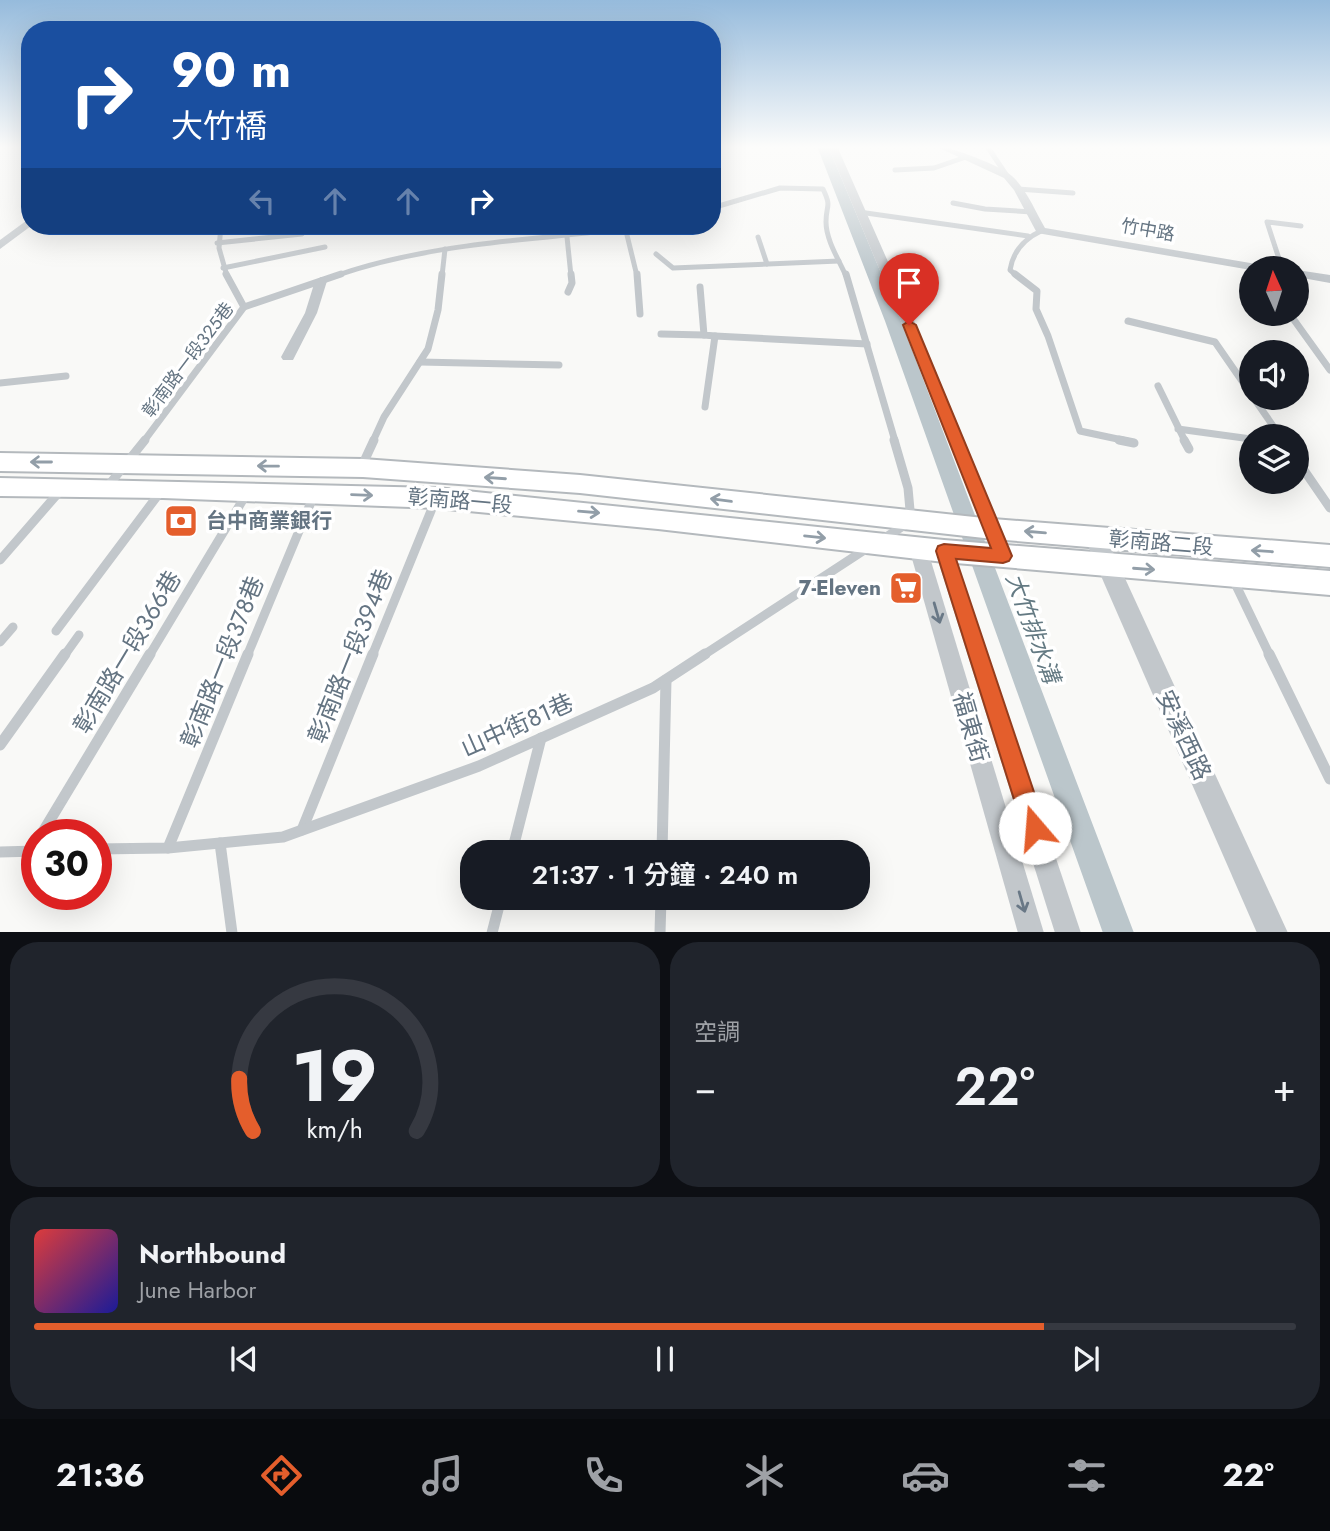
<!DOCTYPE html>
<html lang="zh-TW">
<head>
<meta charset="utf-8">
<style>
	body { margin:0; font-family:Jost,"Noto Sans TC",sans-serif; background:#20242c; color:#f1f3f6; height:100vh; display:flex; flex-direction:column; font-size:26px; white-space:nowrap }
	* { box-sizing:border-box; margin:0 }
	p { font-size:23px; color:#9ea1a6 }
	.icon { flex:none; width:38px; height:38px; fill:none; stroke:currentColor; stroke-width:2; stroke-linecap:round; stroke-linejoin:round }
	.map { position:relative; height:932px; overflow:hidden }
	.side { display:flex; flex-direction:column; gap:10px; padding:10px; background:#0d0f14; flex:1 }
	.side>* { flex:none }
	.guide { position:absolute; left:21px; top:21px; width:700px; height:214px; border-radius:28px; box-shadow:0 7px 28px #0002; background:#1a4fa0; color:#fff; overflow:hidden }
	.needle { width:46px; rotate:357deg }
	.buttons { position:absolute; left:1239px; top:256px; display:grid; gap:14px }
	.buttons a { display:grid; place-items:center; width:70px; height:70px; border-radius:50%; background:#171b24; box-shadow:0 7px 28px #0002; font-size:35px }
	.speed { position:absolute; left:21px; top:819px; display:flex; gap:14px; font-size:35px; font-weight:700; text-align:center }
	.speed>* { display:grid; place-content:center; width:91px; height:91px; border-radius:50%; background:#171b24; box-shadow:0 7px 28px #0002; line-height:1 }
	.speed .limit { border:10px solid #d22; background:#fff; color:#111 }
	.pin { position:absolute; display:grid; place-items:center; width:60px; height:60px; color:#fff; margin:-72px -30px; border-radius:50% 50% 50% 0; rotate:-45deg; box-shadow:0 0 7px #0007 }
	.pin .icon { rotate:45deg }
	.me { position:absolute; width:77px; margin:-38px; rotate:342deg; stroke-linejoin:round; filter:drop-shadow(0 0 5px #0008) }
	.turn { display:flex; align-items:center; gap:24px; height:147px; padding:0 35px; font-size:32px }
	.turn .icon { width:91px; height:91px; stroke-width:2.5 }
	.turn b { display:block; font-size:49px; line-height:60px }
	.lanes { display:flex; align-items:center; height:66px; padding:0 35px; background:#0003; justify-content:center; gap:35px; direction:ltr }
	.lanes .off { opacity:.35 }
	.big { font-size:52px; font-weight:600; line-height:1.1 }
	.side .card { flex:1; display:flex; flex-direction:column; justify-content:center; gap:10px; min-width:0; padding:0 24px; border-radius:28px; background:#20242c }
	.side .dial { align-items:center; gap:0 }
	.dial svg { height:182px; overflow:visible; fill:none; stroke:#363941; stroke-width:7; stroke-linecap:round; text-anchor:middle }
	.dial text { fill:#f1f3f6; stroke:none }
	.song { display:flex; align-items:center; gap:21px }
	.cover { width:84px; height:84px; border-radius:10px; background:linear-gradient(135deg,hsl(0 70% 55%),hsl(240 70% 35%)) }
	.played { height:7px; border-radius:4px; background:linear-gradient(90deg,#e45e2c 80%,#363941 80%) }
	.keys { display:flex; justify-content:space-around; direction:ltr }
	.heat { display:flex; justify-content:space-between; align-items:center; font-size:38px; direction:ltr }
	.side .tiles { flex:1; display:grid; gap:10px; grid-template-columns:1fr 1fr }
	.card:last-child { grid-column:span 2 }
	.trip { position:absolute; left:460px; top:840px; width:410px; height:70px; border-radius:28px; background:#171b24; box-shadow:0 7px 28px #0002; font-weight:600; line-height:70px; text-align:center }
	.tabs { display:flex; height:112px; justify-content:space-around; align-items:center; background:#090b0e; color:#9ea1a6 }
	.tabs .icon { width:49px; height:49px }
	.tabs .selected { color:#e45e2c }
	.tabs b { font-size:32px; color:#f1f3f6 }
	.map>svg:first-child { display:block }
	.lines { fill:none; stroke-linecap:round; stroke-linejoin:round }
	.canal { fill:#bbc6cb; fill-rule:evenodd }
	.primary-casing { stroke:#b4b9bd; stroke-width:4 }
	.service-far3 { stroke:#c2c7cb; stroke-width:5 }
	.service-far2 { stroke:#c2c7cb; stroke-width:7 }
	.service-far1 { stroke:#c2c7cb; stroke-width:9 }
	.service { stroke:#c2c7cb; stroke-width:11 }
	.minor { fill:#c2c7cb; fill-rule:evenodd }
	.tertiary { fill:#c2c7cb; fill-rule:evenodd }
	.primary { fill:#fff; fill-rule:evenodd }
	.oneway { stroke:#929ea8 }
	.oneway2 { stroke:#697886 }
	.route { fill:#e45e2c; stroke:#943d1d; stroke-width:2 }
	.labels { text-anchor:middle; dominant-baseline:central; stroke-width:7; stroke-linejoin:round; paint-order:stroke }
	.far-street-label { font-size:18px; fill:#647482; stroke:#fff }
	.street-label { font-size:21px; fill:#647482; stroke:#fff }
	.poi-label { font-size:21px; font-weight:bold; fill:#647482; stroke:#fff; text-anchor:start }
	.water-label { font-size:23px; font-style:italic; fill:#647a83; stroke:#fff }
	.near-street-label { font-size:24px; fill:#647482; stroke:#fff }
</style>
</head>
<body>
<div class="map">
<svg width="1330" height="933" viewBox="0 0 1330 933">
	<rect width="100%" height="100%" fill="#f9f9f7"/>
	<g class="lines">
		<!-- canal -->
		<path class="canal" d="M 817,146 L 828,146 L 901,321 L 1134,933 L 1103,933 L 885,321 Z"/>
		<defs>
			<g id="primary">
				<path d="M 0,453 L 363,459 L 580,475 L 993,519 L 1330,545 L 1330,567 L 993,539 L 580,493 L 363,477 L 0,471 Z"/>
				<path d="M 0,478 L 437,488 L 944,540 L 1330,571 L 1330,595 L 944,562 L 658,529 L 437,508 L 163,498 L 0,496 Z"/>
			</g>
		</defs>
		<!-- primary casing -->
		<use href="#primary" class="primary-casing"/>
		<!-- service-far3 -->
		<g class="service-far3">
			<path d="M 987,146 L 1007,176"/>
			<path d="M 895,170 L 934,168 L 963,158"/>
			<path d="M 1018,189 L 1073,193"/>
			<path d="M 953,203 L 985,209 L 1032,212"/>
			<path d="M 712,208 L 780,188 L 823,189 C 832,208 826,204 826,222 C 826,240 839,260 846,276"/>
			<path d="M 859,212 L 1028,236"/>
			<path d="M 221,226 L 219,248 L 227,276"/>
			<path d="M 626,231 L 637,276"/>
			<path d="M 567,237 L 571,276"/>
			<path d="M 758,237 L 767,264"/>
			<path d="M 217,243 L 302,234"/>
			<path d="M 656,254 L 673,268 L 839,261"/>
			<path d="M 223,268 L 325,247"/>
			<path d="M 1282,268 L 1267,222 L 1301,226"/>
			<path d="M 335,276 C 435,241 542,240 646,226"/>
			<path d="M 442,276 L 445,249"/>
			<path d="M 1017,276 L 1010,270 C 1013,251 1024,239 1041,231"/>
		</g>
		<!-- service-far2 -->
		<g class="service-far2">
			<path d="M 226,274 L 244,307"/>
			<path d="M 637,274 L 640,314"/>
			<path d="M 846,274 L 895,441"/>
			<path d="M 1015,274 L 1037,291 L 1036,309 L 1048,336 L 1080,431 L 1127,441"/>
			<path d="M 700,287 L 704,335 L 715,336"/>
			<path d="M 568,292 L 572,283 L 571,274"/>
			<path d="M 1289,313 L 1330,370"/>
			<path d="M 1128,321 L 1215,342 L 1251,394"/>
			<path d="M 661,334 L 704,335"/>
			<path d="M 420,362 L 559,365"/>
			<path d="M 0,383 L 66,376"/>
			<path d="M 1158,386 L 1185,441"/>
			<path d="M 1253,397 L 1280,436"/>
			<path d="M 705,407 L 715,336 L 867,344"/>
			<path d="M 1178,429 L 1251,439"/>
			<path d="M 144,441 L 244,307 L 341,274"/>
			<path d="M 373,441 L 384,417 L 428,349 L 438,310 L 442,274"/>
		</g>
		<!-- service-far1 -->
		<g class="service-far1">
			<path d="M 1119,440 L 1134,443"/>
			<path d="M 1184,440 L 1189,449"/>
			<path d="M 1297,460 L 1330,508"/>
			<path d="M 361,468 L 374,440"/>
			<path d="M 108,486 L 145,440"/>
			<path d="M 883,539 L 911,521 L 908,488 L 894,440"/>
			<path d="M 0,560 L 60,491"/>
			<path d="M 1232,577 L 1270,656"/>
			<path d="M 56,631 L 161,491"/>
			<path d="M 0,642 L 13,627"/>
			<path d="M 64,656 L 79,635"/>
			<path d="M 149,656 L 247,493"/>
			<path d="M 247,656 L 314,495"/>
			<path d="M 372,656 L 435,501"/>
			<path d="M 702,656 L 869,547"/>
		</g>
		<!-- service -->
		<g class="service">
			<path d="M 1269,654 L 1330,779"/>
			<path d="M 0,745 L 65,654"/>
			<path d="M 302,830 L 373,654"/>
			<path d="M 41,835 L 150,654"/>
			<path d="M 220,843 L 232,933"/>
			<path d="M 168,848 L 248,654"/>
			<path d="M 96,849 L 168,848 L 283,837 L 479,766 L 653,688 L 705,654"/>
			<path d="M 31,851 L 37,842"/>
			<path d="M 0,852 L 37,851"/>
			<path d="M 512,852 L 541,738"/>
			<path d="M 662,852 L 666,680"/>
			<path d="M 492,933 L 501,898"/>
			<path d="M 660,933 L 661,898"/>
		</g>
		<!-- minor -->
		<g class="minor">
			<path d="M 828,146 L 837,146 L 926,348 L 1012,556 L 1009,561 L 1003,563 L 997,561 L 994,556 L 912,348 Z"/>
			<path d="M 935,146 C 950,146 1001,166 1012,176 C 1027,190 1035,211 1045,228 L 1262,265 L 1268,268 L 1251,270 L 1037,233 L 1014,190 L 1004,178 Z"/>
			<path d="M 30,218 L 31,226 L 0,249 L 0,240 Z"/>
			<path d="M 1297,270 L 1330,275 L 1330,283 L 1297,277 Z"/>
			<path d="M 321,277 L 327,281 L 317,313 L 293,360 L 283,360 L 281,357 L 305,313 L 315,281 Z"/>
			<path d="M 918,541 L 924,543 L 927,548 L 1044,933 L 1018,933 L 909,548 L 912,543 Z"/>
			<path d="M 944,544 L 950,546 L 953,551 L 1081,933 L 1055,933 L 935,551 L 938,546 Z"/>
		</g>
		<!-- tertiary -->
		<path class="tertiary" d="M 1095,529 L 1102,531 L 1106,537 L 1288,933 L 1257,933 L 1084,537 L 1088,531 Z"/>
		<!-- primary -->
		<use href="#primary" class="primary"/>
	</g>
	<!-- one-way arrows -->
	<defs><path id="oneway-shaft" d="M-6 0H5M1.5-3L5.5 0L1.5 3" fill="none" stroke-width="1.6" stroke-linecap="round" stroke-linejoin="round" transform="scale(1.75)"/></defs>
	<g class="oneway">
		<use href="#oneway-shaft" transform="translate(41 462) rotate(-180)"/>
		<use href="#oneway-shaft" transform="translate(268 466) rotate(-179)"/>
		<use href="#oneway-shaft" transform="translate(495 478) rotate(-176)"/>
		<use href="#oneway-shaft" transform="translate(362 495) rotate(2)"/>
		<use href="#oneway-shaft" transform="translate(721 500) rotate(-172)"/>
		<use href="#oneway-shaft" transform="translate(589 512) rotate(5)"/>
		<use href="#oneway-shaft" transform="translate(1035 532) rotate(-175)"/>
		<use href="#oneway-shaft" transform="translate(815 537) rotate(6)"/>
		<use href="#oneway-shaft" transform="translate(1262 551) rotate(-176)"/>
		<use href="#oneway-shaft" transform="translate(1144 569) rotate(4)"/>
	</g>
	<g class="oneway2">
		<use href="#oneway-shaft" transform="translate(937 613) rotate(74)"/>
		<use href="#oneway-shaft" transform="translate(1022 902) rotate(74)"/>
	</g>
	<!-- sky -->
	<linearGradient id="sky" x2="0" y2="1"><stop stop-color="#96bbdc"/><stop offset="0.53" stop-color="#fcfcfb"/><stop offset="1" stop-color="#fcfcfb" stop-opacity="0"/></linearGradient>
	<rect width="1330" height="277" fill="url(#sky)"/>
	<!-- route -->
	<path class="route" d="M 909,321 L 916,325 L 1012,556 L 1009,561 L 1003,563 L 956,559 L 1046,828 L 1043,837 L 1035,840 L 1026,837 L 1023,828 L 936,551 L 938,546 L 944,544 L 991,548 L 903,325 Z"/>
	<!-- icons -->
	<defs>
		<symbol id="bank-square" viewBox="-11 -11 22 22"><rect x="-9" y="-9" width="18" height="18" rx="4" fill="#e45e2c" stroke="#fff"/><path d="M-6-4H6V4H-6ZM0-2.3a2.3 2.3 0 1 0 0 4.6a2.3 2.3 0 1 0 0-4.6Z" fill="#fff"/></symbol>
		<symbol id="supermarket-square" viewBox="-11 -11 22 22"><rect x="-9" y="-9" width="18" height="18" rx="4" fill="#e45e2c" stroke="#fff"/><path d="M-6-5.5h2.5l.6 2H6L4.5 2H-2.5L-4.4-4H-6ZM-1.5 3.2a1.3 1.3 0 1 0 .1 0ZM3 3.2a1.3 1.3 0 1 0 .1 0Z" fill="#fff"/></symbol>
	</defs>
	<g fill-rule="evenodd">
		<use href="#bank-square" x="162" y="502" width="38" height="38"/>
		<use href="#supermarket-square" x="887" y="569" width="38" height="38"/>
	</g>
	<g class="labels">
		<!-- far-street labels -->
		<g class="far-street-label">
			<text transform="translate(1148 230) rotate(10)">竹中路</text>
			<text transform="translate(188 360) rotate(-53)">彰南路一段325巷</text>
		</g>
		<!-- street labels -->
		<g class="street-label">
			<text transform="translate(460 501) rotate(5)">彰南路一段</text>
			<text transform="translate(1161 543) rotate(5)">彰南路二段</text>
		</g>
		<!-- poi labels -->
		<g class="poi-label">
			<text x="206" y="521">台中商業銀行</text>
			<text x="881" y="588" text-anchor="end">7-Eleven</text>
		</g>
		<!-- water labels -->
		<g class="water-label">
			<text transform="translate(1033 628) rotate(70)">大竹排水溝</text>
		</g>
		<!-- near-street labels -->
		<g class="near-street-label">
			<text transform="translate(127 652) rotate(-59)">彰南路一段366巷</text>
			<text transform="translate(350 656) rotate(-68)">彰南路一段394巷</text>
			<text transform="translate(222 662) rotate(-68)">彰南路一段378巷</text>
			<text transform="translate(517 725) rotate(-24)">山中街81巷</text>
			<text transform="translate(971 727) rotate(74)">福東街</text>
			<text transform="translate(1184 735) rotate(65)">安溪西路</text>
		</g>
	</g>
</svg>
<div class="buttons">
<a><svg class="needle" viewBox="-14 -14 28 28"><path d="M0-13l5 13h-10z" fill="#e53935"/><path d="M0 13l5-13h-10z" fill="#9ea1a6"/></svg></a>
<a><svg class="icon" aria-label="sound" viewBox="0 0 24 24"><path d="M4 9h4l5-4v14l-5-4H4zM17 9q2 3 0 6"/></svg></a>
<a><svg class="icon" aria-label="layers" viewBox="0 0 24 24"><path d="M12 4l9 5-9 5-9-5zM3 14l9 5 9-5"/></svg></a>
</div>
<div class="speed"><div class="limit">30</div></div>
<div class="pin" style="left:909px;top:325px;background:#d93025"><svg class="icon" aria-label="arrive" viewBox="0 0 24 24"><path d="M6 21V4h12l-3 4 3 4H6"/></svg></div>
<svg class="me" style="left:1035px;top:828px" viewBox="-20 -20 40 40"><circle r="19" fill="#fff"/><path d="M0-13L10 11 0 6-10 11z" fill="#e45e2c"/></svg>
<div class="trip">21:37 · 1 分鐘 · 240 m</div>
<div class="guide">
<div class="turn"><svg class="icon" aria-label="right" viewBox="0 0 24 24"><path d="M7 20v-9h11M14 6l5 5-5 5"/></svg><div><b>90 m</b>大竹橋</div></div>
<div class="lanes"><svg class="icon off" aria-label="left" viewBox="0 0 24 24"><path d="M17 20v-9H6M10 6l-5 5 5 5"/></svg><svg class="icon off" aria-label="ahead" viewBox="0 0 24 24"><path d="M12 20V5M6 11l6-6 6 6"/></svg><svg class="icon off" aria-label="ahead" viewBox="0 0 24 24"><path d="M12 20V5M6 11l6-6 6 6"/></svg><svg class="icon" aria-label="right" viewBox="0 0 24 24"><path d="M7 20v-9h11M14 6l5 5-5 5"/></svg></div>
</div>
</div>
<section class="side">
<div class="tiles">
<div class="card dial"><svg viewBox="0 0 100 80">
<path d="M14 69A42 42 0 1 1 86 69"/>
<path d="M14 69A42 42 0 0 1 8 46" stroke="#e45e2c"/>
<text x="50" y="56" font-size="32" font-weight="700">19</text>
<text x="50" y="72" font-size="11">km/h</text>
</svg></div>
<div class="card"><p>空調</p>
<div class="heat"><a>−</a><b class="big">22°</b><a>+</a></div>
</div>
<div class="card">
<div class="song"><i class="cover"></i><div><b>Northbound</b><p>June Harbor</p></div></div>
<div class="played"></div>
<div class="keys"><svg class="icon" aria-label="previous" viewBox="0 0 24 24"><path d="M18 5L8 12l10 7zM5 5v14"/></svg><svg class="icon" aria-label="pause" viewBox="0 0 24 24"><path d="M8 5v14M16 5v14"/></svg><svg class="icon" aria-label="next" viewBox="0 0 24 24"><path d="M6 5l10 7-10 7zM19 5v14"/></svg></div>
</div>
</div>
</section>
<nav class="tabs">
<b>21:36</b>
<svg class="icon selected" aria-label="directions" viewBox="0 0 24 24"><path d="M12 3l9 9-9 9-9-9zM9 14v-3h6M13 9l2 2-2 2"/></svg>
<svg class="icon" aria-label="music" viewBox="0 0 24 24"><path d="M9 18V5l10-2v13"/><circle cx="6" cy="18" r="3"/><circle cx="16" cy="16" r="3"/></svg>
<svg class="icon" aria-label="phone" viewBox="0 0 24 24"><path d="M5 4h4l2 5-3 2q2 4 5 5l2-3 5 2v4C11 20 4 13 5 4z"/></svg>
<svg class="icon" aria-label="climate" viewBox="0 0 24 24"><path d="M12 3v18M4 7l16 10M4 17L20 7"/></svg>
<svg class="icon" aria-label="car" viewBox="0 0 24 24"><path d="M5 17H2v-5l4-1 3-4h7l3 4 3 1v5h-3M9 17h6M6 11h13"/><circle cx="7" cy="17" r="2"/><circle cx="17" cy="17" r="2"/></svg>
<svg class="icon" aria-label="filters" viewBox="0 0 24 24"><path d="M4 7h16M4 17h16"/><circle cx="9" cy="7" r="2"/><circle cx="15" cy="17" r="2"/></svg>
<b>22°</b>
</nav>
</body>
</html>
